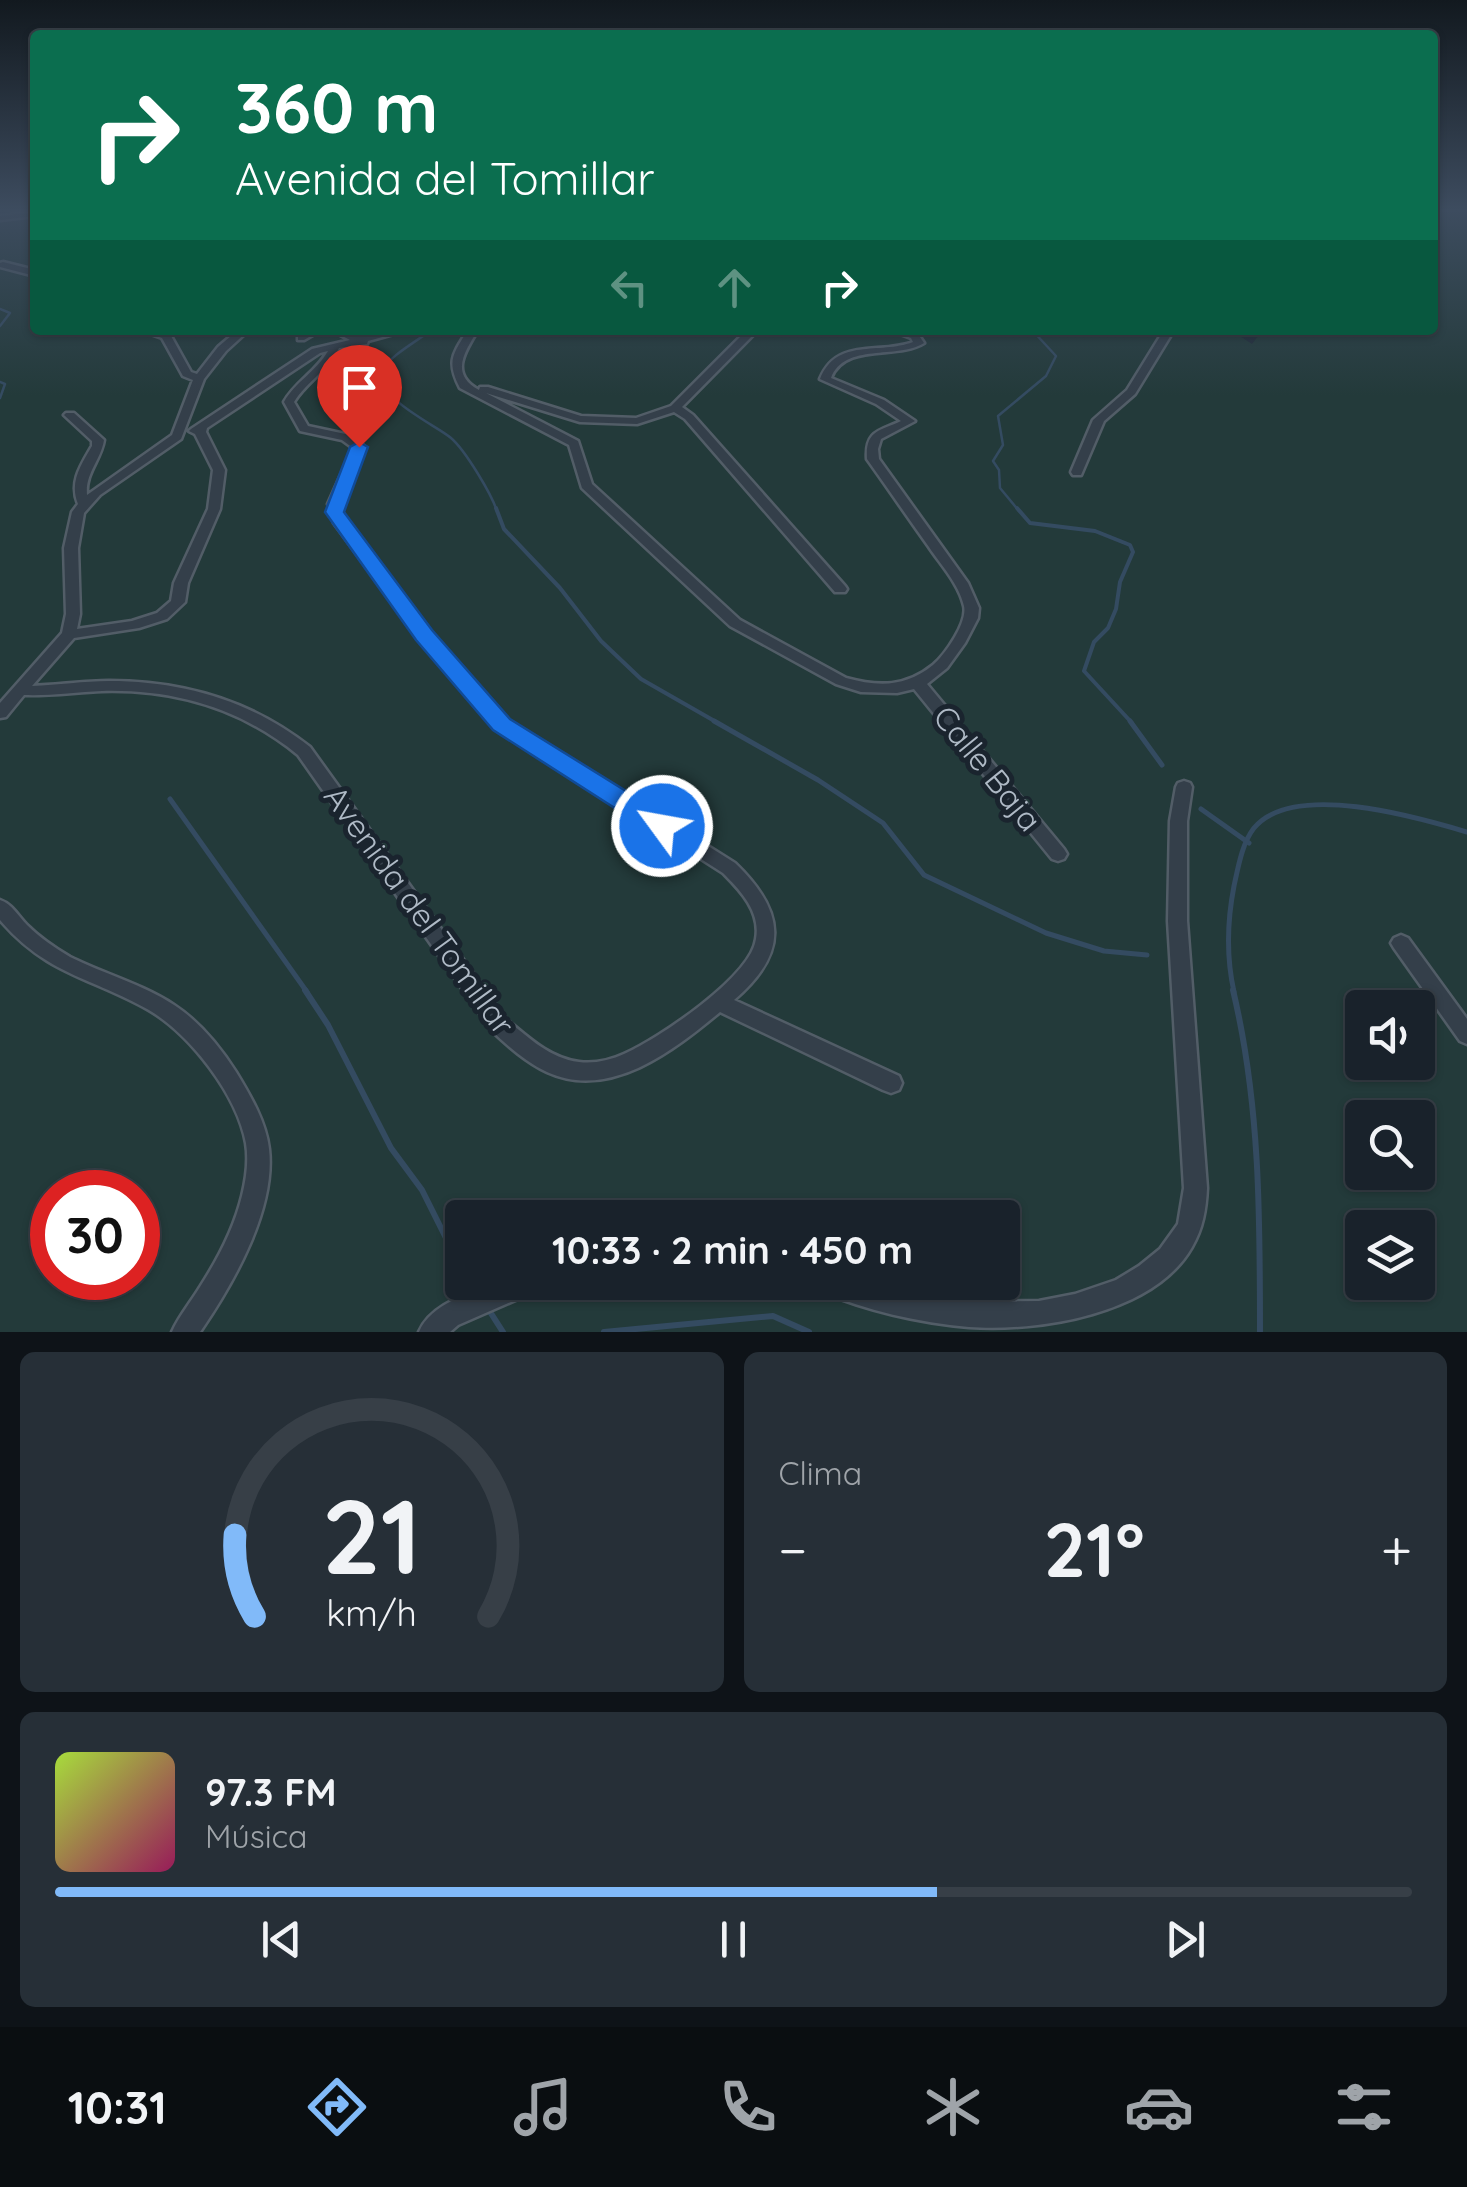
<!DOCTYPE html>
<html lang="es">
<head>
<meta charset="utf-8">
<style>
	body { margin:0; font-family:Quicksand,sans-serif; background:#262f37; color:#f1f3f6; height:100vh; display:flex; flex-direction:column; font-size:38px; white-space:nowrap }
	* { box-sizing:border-box; margin:0 }
	p { font-size:32px; color:#9fa4a9 }
	.icon { flex:none; width:55px; height:55px; fill:none; stroke:currentColor; stroke-width:2; stroke-linecap:round; stroke-linejoin:round }
	.map { position:relative; height:1332px; overflow:hidden }
	.sheet { display:flex; flex-direction:column; gap:20px; padding:20px; background:#0e1318; flex:1 }
	.sheet>* { flex:none }
	.hud { position:absolute; left:30px; top:30px; width:1408px; height:305px; border-radius:10px; box-shadow:0 2px 8px #0004,0 0 0 2px #373f47; background:#0b6e4f; color:#fff; overflow:hidden }
	.buttons { position:absolute; left:1345px; top:990px; display:grid; gap:20px }
	.buttons a { display:grid; place-items:center; width:90px; height:90px; border-radius:10px; background:#19222b; box-shadow:0 2px 8px #0004,0 0 0 2px #373f47; font-size:50px }
	.speed { position:absolute; left:30px; top:1170px; display:flex; gap:20px; font-size:50px; font-weight:700; text-align:center }
	.speed>* { display:grid; place-content:center; width:130px; height:130px; border-radius:50%; background:#19222b; box-shadow:0 2px 8px #0004,0 0 0 2px #373f47; line-height:1 }
	.speed .limit { border:15px solid #d22; background:#fff; color:#111 }
	.pin { position:absolute; display:grid; place-items:center; width:85px; height:85px; color:#fff; margin:-102px -42px; border-radius:50% 50% 50% 0; rotate:-45deg; box-shadow:0 0 10px #0007 }
	.pin .icon { rotate:45deg }
	.me { position:absolute; width:110px; margin:-55px; rotate:302deg; stroke-linejoin:round; filter:drop-shadow(0 0 8px #0008) }
	.turn { display:flex; align-items:center; gap:35px; height:210px; padding:0 40px; font-size:45px }
	.turn .icon { width:130px; height:130px; stroke-width:2.5 }
	.turn b { display:block; font-size:70px; line-height:85px }
	.lanes { display:flex; align-items:center; height:95px; padding:0 40px; background:#0003; justify-content:center; gap:50px; direction:ltr }
	.lanes .off { opacity:.35 }
	.big { font-size:75px; font-weight:800; line-height:1.1 }
	.sheet .card { flex:1; display:flex; flex-direction:column; justify-content:center; gap:15px; min-width:0; padding:0 35px; border-radius:15px; background:#262f37 }
	.sheet .dial { align-items:center; gap:0 }
	.dial svg { height:260px; overflow:visible; fill:none; stroke:#373f47; stroke-width:7; stroke-linecap:round; text-anchor:middle }
	.dial text { fill:#f1f3f6; stroke:none }
	.song { display:flex; align-items:center; gap:30px }
	.cover { width:120px; height:120px; border-radius:15px; background:linear-gradient(135deg,hsl(80 70% 55%),hsl(330 70% 35%)) }
	.played { height:10px; border-radius:5px; background:linear-gradient(90deg,#81baf9 65%,#373f47 65%) }
	.keys { display:flex; justify-content:space-around; direction:ltr }
	.heat { display:flex; justify-content:space-between; align-items:center; font-size:55px; direction:ltr }
	.sheet .tiles { flex:1; display:grid; gap:20px; grid-template-columns:1fr 1fr }
	.card:last-child { grid-column:span 2 }
	.trip { position:absolute; left:445px; top:1200px; width:575px; height:100px; border-radius:10px; background:#19222b; box-shadow:0 2px 8px #0004,0 0 0 2px #373f47; font-weight:800; line-height:100px; text-align:center }
	.dock { display:flex; height:160px; justify-content:space-around; align-items:center; background:#0a0e11; color:#9fa4a9 }
	.dock .icon { width:70px; height:70px }
	.dock .current { color:#81baf9 }
	.dock b { font-size:45px; color:#f1f3f6 }
	.map>svg:first-child { display:block }
	.green { fill:#233a3a; fill-rule:evenodd }
	.lines { fill:none; stroke-linecap:round; stroke-linejoin:round }
	.stream-far3 { stroke:#344b61; stroke-width:2.5 }
	.stream-far2 { stroke:#344b61; stroke-width:4 }
	.stream-far1 { stroke:#344b61; stroke-width:5 }
	.stream { stroke:#344b61; stroke-width:6 }
	.minor-casing { stroke:#525d67; stroke-width:5 }
	.minor { fill:#343f4a; fill-rule:evenodd }
	.route { fill:#1a73e8; stroke:#114b97; stroke-width:2.5 }
	.labels { text-anchor:middle; dominant-baseline:central; stroke-width:10; stroke-linejoin:round; paint-order:stroke }
	.street-label { font-size:32px; fill:#afbac6; stroke:#1a242e }
</style>
</head>
<body>
<div class="map">
<svg width="1467" height="1332" viewBox="0 0 1467 1332">
	<rect width="100%" height="100%" fill="#212d39"/>
	<!-- green -->
	<path class="green" d="M 0,209 L 35,209 L 35,330 L 1231,330 L 1252,344 L 1258,336 L 1249,330 L 1432,330 L 1433,209 L 1467,209 L 1467,1332 L 0,1332 ZM 1362,1008 L 1418,1008 L 1418,1062 L 1362,1062 ZM 1362,1118 L 1418,1118 L 1418,1172 L 1362,1172 ZM 52,1192 L 138,1192 L 138,1278 L 52,1278 ZM 462,1218 L 1002,1218 L 1002,1282 L 462,1282 ZM 1362,1228 L 1418,1228 L 1418,1282 L 1362,1282 Z"/>
	<g class="lines">
		<!-- stream-far3 -->
		<g class="stream-far3">
			<path d="M 0,309 L 10,313 L 0,326"/>
			<path d="M 431,330 C 418,341 390,355 383,370 C 372,397 436,425 451,438 C 465,450 491,493 497,511"/>
			<path d="M 0,382 L 5,384 L 0,398"/>
			<path d="M 1019,511 L 1000,488 L 999,470 L 993,461 L 1003,445 L 998,416 L 1046,376 L 1056,356 L 1032,330"/>
		</g>
		<!-- stream-far2 -->
		<g class="stream-far2">
			<path d="M 496,508 L 504,529 L 560,588 L 601,641 L 641,679 L 718,723"/>
			<path d="M 1017,508 L 1030,523 L 1095,531 L 1130,545 L 1133,552 L 1120,582 L 1116,609 L 1108,628 L 1094,642 L 1084,671 L 1132,723"/>
		</g>
		<!-- stream-far1 -->
		<g class="stream-far1">
			<path d="M 714,721 L 818,780 L 883,823 L 924,875 L 1046,933 L 1104,951 L 1147,955"/>
			<path d="M 1130,721 L 1162,765"/>
			<path d="M 170,799 L 307,992"/>
			<path d="M 1201,809 L 1249,843"/>
			<path d="M 1234,992 C 1226,956 1227,922 1234,886 C 1238,868 1242,843 1254,828 C 1293,781 1417,817 1467,832"/>
		</g>
		<!-- stream -->
		<g class="stream">
			<path d="M 305,990 L 328,1025 L 391,1148 L 422,1190 L 462,1270"/>
			<path d="M 1233,990 C 1260,1103 1260,1216 1260,1332"/>
			<path d="M 487,1307 L 503,1332"/>
			<path d="M 604,1332 L 773,1316 L 809,1332"/>
		</g>
		<defs>
			<g id="minor">
				<path d="M 35,212 L 35,216 L 0,220 L 0,216 Z"/>
				<path d="M 3,262 L 35,270 L 35,276 L 0,267 L 0,263 Z"/>
				<path d="M 139,330 L 172,330 L 171,336 L 191,372 L 197,374 L 218,347 L 238,330 L 249,330 L 226,351 L 204,379 L 181,439 L 100,495 L 84,513 L 78,548 L 80,614 L 77,629 L 132,621 L 157,613 L 171,601 L 174,583 L 208,509 L 213,470 L 195,434 L 189,431 L 191,429 L 312,349 L 350,340 L 331,330 C 343,330 354,337 365,336 C 379,335 393,330 408,330 L 368,341 L 367,344 L 339,348 C 328,371 307,381 294,402 L 308,426 L 350,435 L 365,447 L 340,504 L 346,523 L 429,632 L 508,720 L 735,863 C 786,912 789,953 734,1000 L 899,1076 L 902,1083 L 899,1090 L 891,1093 L 883,1090 L 720,1012 C 674,1050 610,1101 547,1072 C 526,1062 509,1047 492,1031 L 298,755 C 242,709 175,689 102,691 C 76,692 50,696 24,695 L 6,717 L 0,718 L 0,703 L 62,633 L 66,614 L 64,548 L 72,512 L 78,504 C 69,482 81,465 92,446 L 92,441 L 64,415 L 66,413 L 74,413 L 104,440 C 101,460 85,473 87,495 L 172,435 L 193,380 L 183,376 L 162,338 ZM 328,351 C 316,372 295,382 284,402 L 300,431 L 342,440 L 353,448 L 328,504 L 334,523 L 419,638 L 496,728 L 723,873 C 741,891 761,912 756,939 C 751,977 658,1039 624,1054 C 611,1060 594,1064 579,1062 C 549,1058 528,1037 506,1019 L 310,747 C 252,701 183,681 109,681 C 84,681 58,685 32,686 L 74,638 L 139,628 L 167,619 L 185,602 L 188,583 L 220,509 L 225,470 L 206,432 L 207,428 L 320,353 Z"/>
				<path d="M 309,330 L 321,330 L 304,340 L 298,340 L 298,336 Z"/>
				<path d="M 468,330 L 478,330 C 465,351 449,374 479,390 L 480,387 L 488,387 L 581,416 L 636,418 L 671,406 L 747,330 L 758,330 L 682,407 L 693,415 L 845,586 L 847,589 L 845,592 L 835,592 L 685,419 L 674,412 L 637,424 L 580,422 L 486,393 L 578,441 L 592,484 L 740,620 L 846,678 C 879,687 906,687 933,665 C 945,655 968,622 964,606 C 959,584 941,565 929,547 C 908,518 888,488 867,459 C 865,430 880,431 901,421 L 876,404 L 820,379 C 837,337 879,355 913,342 L 911,338 L 889,330 L 905,330 L 918,334 L 924,343 C 897,360 845,342 831,378 L 884,400 L 915,421 L 881,439 L 878,449 L 879,459 L 968,583 L 979,608 L 978,618 L 965,643 L 947,668 L 927,684 L 1064,849 L 1067,854 L 1064,859 L 1058,861 L 1052,859 L 914,689 L 897,693 L 861,692 L 836,684 L 730,626 L 582,488 L 569,445 L 460,388 C 446,361 453,354 468,330 Z"/>
				<path d="M 1164,330 L 1174,330 L 1135,394 L 1104,421 L 1081,475 L 1073,475 L 1071,472 L 1093,420 L 1127,390 Z"/>
				<path d="M 1184,781 L 1190,783 L 1192,787 L 1187,821 L 1187,921 L 1207,1188 C 1206,1209 1203,1228 1192,1247 C 1154,1314 1039,1332 969,1327 C 919,1323 866,1310 819,1291 L 816,1282 L 871,1282 L 936,1298 L 970,1302 L 1039,1301 L 1075,1294 L 1116,1280 L 1139,1266 L 1160,1249 L 1178,1224 L 1184,1188 L 1168,921 L 1170,821 L 1176,787 L 1178,783 Z"/>
				<path d="M 0,900 C 12,904 18,916 27,925 C 40,938 55,948 70,957 C 104,974 142,984 174,1005 C 200,1022 220,1047 236,1072 C 250,1095 266,1122 269,1149 C 276,1209 233,1284 200,1332 L 172,1332 C 179,1316 191,1302 200,1287 C 218,1259 234,1229 242,1196 C 246,1180 249,1161 246,1143 C 237,1095 191,1035 149,1010 C 91,977 47,975 0,920 Z"/>
				<path d="M 1401,935 L 1408,938 L 1467,1019 L 1467,1044 L 1460,1041 L 1394,948 L 1391,943 L 1394,938 Z"/>
				<path d="M 497,1282 L 539,1282 L 536,1291 L 458,1325 L 450,1332 L 419,1332 C 431,1303 470,1294 497,1282 Z"/>
			</g>
		</defs>
		<!-- minor casing -->
		<use href="#minor" class="minor-casing"/>
		<!-- minor -->
		<use href="#minor" class="minor"/>
	</g>
	<!-- sky -->
	<linearGradient id="sky" x2="0" y2="1"><stop stop-color="#12191f"/><stop offset="0.53" stop-color="#3d4c5f"/><stop offset="1" stop-color="#3d4c5f" stop-opacity="0"/></linearGradient>
	<rect width="1467" height="396" fill="url(#sky)"/>
	<!-- route -->
	<path class="route" d="M 359,442 L 368,447 L 344,512 L 432,630 L 510,719 L 671,819 L 675,826 L 671,832 L 652,832 L 493,730 L 416,640 L 325,512 L 350,447 Z"/>
	<g class="labels">
		<!-- street labels -->
		<g class="street-label">
			<text transform="translate(988 768) rotate(51)">Calle Baja</text>
			<text transform="translate(420 910) rotate(54)">Avenida del Tomillar</text>
		</g>
	</g>
</svg>
<div class="buttons">
<a><svg class="icon" aria-label="sound" viewBox="0 0 24 24"><path d="M4 9h4l5-4v14l-5-4H4zM17 9q2 3 0 6"/></svg></a>
<a><svg class="icon" aria-label="search" viewBox="0 0 24 24"><circle cx="10" cy="10" r="6"/><path d="M15 15l6 6"/></svg></a>
<a><svg class="icon" aria-label="layers" viewBox="0 0 24 24"><path d="M12 4l9 5-9 5-9-5zM3 14l9 5 9-5"/></svg></a>
</div>
<div class="speed"><div class="limit">30</div></div>
<div class="pin" style="left:359px;top:447px;background:#d93025"><svg class="icon" aria-label="arrive" viewBox="0 0 24 24"><path d="M6 21V4h12l-3 4 3 4H6"/></svg></div>
<svg class="me" style="left:662px;top:826px" viewBox="-20 -20 40 40"><circle r="17" fill="#1a73e8" stroke="#fff" stroke-width="3"/><path d="M0-11L8 9 0 5-8 9z" fill="#fff"/></svg>
<div class="trip">10:33 · 2 min · 450 m</div>
<div class="hud">
<div class="turn"><svg class="icon" aria-label="right" viewBox="0 0 24 24"><path d="M7 20v-9h11M14 6l5 5-5 5"/></svg><div><b>360 m</b>Avenida del Tomillar</div></div>
<div class="lanes"><svg class="icon off" aria-label="left" viewBox="0 0 24 24"><path d="M17 20v-9H6M10 6l-5 5 5 5"/></svg><svg class="icon off" aria-label="ahead" viewBox="0 0 24 24"><path d="M12 20V5M6 11l6-6 6 6"/></svg><svg class="icon" aria-label="right" viewBox="0 0 24 24"><path d="M7 20v-9h11M14 6l5 5-5 5"/></svg></div>
</div>
</div>
<section class="sheet">
<div class="tiles">
<div class="card dial"><svg viewBox="0 0 100 80">
<path d="M14 69A42 42 0 1 1 86 69"/>
<path d="M14 69A42 42 0 0 1 8 44" stroke="#81baf9"/>
<text x="50" y="56" font-size="32" font-weight="700">21</text>
<text x="50" y="72" font-size="11">km/h</text>
</svg></div>
<div class="card"><p>Clima</p>
<div class="heat"><a>−</a><b class="big">21°</b><a>+</a></div>
</div>
<div class="card">
<div class="song"><i class="cover"></i><div><b>97.3 FM</b><p>Música</p></div></div>
<div class="played"></div>
<div class="keys"><svg class="icon" aria-label="previous" viewBox="0 0 24 24"><path d="M18 5L8 12l10 7zM5 5v14"/></svg><svg class="icon" aria-label="pause" viewBox="0 0 24 24"><path d="M8 5v14M16 5v14"/></svg><svg class="icon" aria-label="next" viewBox="0 0 24 24"><path d="M6 5l10 7-10 7zM19 5v14"/></svg></div>
</div>
</div>
</section>
<nav class="dock">
<b>10:31</b>
<svg class="icon current" aria-label="directions" viewBox="0 0 24 24"><path d="M12 3l9 9-9 9-9-9zM9 14v-3h6M13 9l2 2-2 2"/></svg>
<svg class="icon" aria-label="music" viewBox="0 0 24 24"><path d="M9 18V5l10-2v13"/><circle cx="6" cy="18" r="3"/><circle cx="16" cy="16" r="3"/></svg>
<svg class="icon" aria-label="phone" viewBox="0 0 24 24"><path d="M5 4h4l2 5-3 2q2 4 5 5l2-3 5 2v4C11 20 4 13 5 4z"/></svg>
<svg class="icon" aria-label="climate" viewBox="0 0 24 24"><path d="M12 3v18M4 7l16 10M4 17L20 7"/></svg>
<svg class="icon" aria-label="car" viewBox="0 0 24 24"><path d="M5 17H2v-5l4-1 3-4h7l3 4 3 1v5h-3M9 17h6M6 11h13"/><circle cx="7" cy="17" r="2"/><circle cx="17" cy="17" r="2"/></svg>
<svg class="icon" aria-label="filters" viewBox="0 0 24 24"><path d="M4 7h16M4 17h16"/><circle cx="9" cy="7" r="2"/><circle cx="15" cy="17" r="2"/></svg>
</nav>
</body>
</html>
